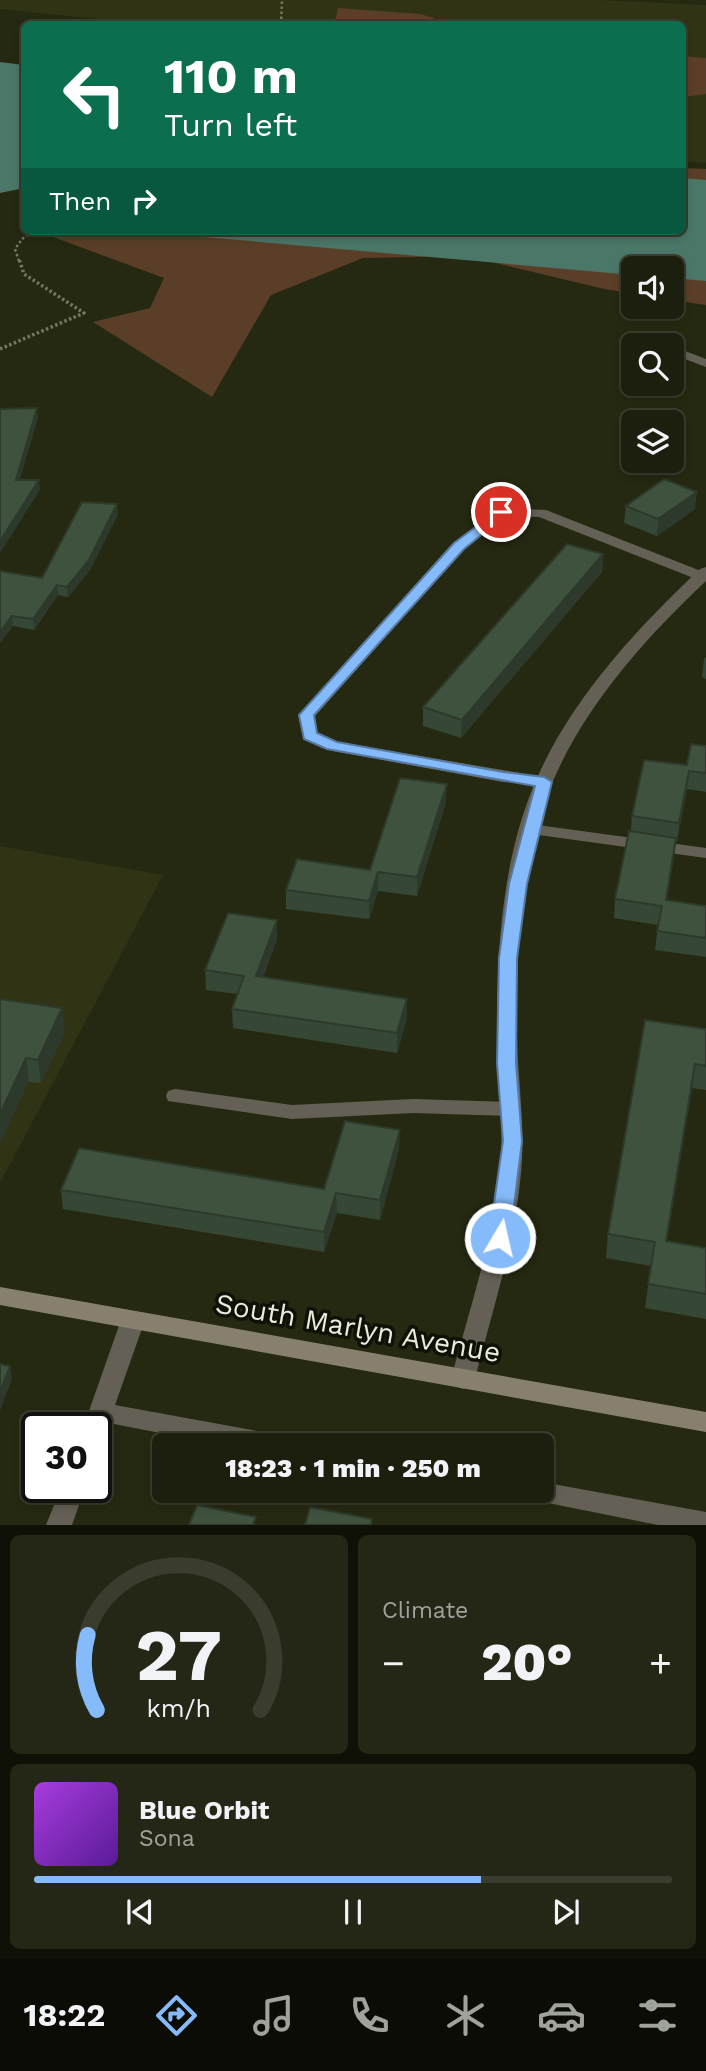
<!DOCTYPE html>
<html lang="en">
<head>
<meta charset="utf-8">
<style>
	body { margin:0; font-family:"Work Sans",sans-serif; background:#252716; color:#f1f3f6; height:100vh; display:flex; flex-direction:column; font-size:26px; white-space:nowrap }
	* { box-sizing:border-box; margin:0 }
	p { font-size:23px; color:#a0a29d }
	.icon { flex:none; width:38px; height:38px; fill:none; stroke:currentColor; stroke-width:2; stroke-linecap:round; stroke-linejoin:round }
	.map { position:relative; height:1525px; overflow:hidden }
	.details { display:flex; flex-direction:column; gap:10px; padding:10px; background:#0f1107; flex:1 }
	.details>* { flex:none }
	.guide { position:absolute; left:21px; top:21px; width:665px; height:214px; border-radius:10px; box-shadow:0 4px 10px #0003,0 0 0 2px #3a3d2e; background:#0b6e4f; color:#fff; overflow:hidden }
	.buttons { position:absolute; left:621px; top:256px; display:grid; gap:14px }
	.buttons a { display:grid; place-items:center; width:63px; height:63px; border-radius:10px; background:#1c1f0d; box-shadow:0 4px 10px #0003,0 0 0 2px #3a3d2e; font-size:35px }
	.speed { position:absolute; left:21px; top:1412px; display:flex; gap:14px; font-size:35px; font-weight:700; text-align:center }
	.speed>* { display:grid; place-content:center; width:91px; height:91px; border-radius:50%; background:#1c1f0d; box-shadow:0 4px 10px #0003,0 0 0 2px #3a3d2e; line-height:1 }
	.speed .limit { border:4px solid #111; border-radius:10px; background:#fff; color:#111 }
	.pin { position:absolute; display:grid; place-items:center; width:60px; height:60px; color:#fff; margin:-30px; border:4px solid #fff; border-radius:50%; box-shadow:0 2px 7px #0007 }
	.me { position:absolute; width:77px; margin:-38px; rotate:9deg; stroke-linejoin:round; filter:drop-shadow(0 0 5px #0008) }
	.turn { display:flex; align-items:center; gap:24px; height:147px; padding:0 28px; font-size:32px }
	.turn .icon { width:91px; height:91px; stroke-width:2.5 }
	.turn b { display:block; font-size:49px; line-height:60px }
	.then { display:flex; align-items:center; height:66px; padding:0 28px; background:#0003; gap:14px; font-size:26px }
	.big { font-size:52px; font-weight:800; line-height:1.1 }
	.details .card { flex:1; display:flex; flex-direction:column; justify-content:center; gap:10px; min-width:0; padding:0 24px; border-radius:10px; background:#252716 }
	.details .dial { align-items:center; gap:0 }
	.dial svg { height:182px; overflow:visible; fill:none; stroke:#3a3d2e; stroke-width:7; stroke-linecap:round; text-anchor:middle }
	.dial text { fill:#f1f3f6; stroke:none }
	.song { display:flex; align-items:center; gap:21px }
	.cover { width:84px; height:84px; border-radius:10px; background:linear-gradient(135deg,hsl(280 70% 55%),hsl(270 70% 35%)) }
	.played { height:7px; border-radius:4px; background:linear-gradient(90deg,#86bbfb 70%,#3a3d2e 70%) }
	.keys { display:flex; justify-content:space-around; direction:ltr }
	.heat { display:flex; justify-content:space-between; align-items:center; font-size:38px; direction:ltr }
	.details .tiles { flex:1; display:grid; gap:10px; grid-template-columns:1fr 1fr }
	.card:last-child { grid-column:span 2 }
	.trip { position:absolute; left:152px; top:1433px; width:402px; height:70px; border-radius:10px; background:#1c1f0d; box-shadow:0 4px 10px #0003,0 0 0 2px #3a3d2e; font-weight:800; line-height:70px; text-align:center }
	.tab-bar { display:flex; height:112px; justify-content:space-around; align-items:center; background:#0b0c05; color:#a0a29d }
	.tab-bar .icon { width:49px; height:49px }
	.tab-bar .active { color:#86bbfb }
	.tab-bar b { font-size:32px; color:#f1f3f6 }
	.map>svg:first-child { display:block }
	.built { fill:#303314 }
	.green { fill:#5b3e27 }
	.water { fill:#4b7768 }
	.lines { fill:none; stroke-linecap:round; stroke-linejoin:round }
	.path-far1 { stroke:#757763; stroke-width:2.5; stroke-dasharray:2.5 2.5; stroke-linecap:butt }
	.path { stroke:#757763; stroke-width:3.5; stroke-dasharray:2.5 2.5; stroke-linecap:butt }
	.lane { fill:#656055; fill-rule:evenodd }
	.street { fill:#656055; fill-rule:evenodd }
	.secondary { fill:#88806e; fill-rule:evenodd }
	.wall { fill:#364735 }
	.shaded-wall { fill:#2c392b }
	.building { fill:#3f523e; stroke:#2c392b; stroke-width:2 }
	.route { fill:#86bbfb; stroke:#577aa3; stroke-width:2 }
	.labels { text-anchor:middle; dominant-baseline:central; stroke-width:7; stroke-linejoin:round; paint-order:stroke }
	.near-street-label { font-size:28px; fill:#e9ebdc; stroke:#0f1107 }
</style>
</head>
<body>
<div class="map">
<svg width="706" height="1525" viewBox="0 0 706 1525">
	<rect width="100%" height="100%" fill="#262911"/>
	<!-- built -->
	<g class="built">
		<path d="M 0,0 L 599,0 L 706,5 L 706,163 L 683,161 L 682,24 L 145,24 L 0,9 Z"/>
		<path d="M 0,846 L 163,875 L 0,1183 Z"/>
	</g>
	<!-- green -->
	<g class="green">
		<path d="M 338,8 L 420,14 L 434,18 L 438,24 L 334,24 Z"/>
		<path d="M 683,56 L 706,58 L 706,94 L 683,97 Z"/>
		<path d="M 683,168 L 706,169 L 706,305 L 672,300 L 672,268 L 634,268 L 633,294 L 600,288 L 466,256 L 363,258 L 271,295 L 212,397 L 93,322 L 150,308 L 164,278 L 45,234 L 49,231 L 682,231 Z"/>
	</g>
	<!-- water -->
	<g class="water">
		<path d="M 0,62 L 24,65 L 24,188 L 0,193 Z"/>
		<path d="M 683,178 L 706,180 L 706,281 L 672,278 L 672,268 L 634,268 L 633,275 L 204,237 L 185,231 L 682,231 Z"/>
	</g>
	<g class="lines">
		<!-- path-far1 -->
		<g class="path-far1">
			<path d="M 281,24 L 282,0"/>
			<path d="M 19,261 L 15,249 L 22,239 L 33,231"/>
		</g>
		<!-- path -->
		<path class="path" d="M 0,349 L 84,313 L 24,274 L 19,259"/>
		<!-- lane -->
		<g class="lane">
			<path d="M 648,338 L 662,345 L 644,345 L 642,342 Z"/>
			<path d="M 672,346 L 706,359 L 706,367 L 672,354 Z"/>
			<path d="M 501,508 L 546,510 L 706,573 L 706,579 L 696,579 L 539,517 L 504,516 L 464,549 L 315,716 L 317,733 L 337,742 L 544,777 L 550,779 L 552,782 L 550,785 L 503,782 L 333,751 L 304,738 L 299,715 L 302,712 L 454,543 Z"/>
			<path d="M 530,824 L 706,848 L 706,858 L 524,833 L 522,829 L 524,825 Z"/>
			<path d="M 175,1089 L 292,1105 L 413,1099 L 510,1102 L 517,1104 L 519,1109 L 517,1114 L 510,1116 L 413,1113 L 292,1119 L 168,1101 L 166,1096 L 168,1091 Z"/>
		</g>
		<!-- street -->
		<g class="street">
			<path d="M 706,567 L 706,581 C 643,640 578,713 547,796 C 521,867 517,945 517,1020 C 516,1071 526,1122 521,1173 C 515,1243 492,1311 475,1379 L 471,1386 L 463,1389 L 455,1386 L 451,1379 C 469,1311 492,1243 500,1173 C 505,1119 496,1064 497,1009 C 498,938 504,863 530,795 C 563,708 633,632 700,569 Z"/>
			<path d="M 133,1311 L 141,1314 L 145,1320 L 115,1405 L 284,1436 L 293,1439 L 296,1446 L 227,1446 L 109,1423 L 104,1435 L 96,1438 L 96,1428 L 83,1428 L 121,1320 L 125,1314 Z"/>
			<path d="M 542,1482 L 706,1512 L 706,1525 L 658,1525 L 523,1498 L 520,1491 L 542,1491 Z"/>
			<path d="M 61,1488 L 85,1488 L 72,1525 L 46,1525 Z"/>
		</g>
		<!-- secondary -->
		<path class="secondary" d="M 0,1287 L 706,1412 L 706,1432 L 0,1305 Z"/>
	</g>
	<!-- wall -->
	<g class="wall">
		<path d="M 626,506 L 695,509 L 657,536 L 624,523 Z"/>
		<path d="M 118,514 L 90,570 L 68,597 L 58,595 L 34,630 L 13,626 L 0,643 L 0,571 L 42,578 Z"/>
		<path d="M 603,554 L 602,572 L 461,738 L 423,726 L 423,707 Z"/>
		<path d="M 706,657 L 706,679 L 702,677 L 704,659 Z"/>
		<path d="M 706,746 L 706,792 L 687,789 L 677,841 L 676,841 L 667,900 L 706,906 L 706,957 L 655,950 L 658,925 L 614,918 L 615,899 L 631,831 L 632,816 Z"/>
		<path d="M 446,802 L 417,896 L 378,891 L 369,919 L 286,909 L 286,890 L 370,870 Z"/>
		<path d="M 277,939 L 263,977 L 407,1018 L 397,1053 L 233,1028 L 232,1009 L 237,994 L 206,990 L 205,970 Z"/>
		<path d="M 0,999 L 65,1032 L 41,1083 L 29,1082 Z"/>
		<path d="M 706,1029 L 706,1090 L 692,1088 L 667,1241 L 706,1248 L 706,1319 L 645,1308 L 651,1266 L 606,1258 L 608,1234 Z"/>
		<path d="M 399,1149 L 380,1220 L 337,1213 L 324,1252 L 63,1209 L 61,1190 L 324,1189 Z"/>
	</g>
	<!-- shaded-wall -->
	<g class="shaded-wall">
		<path d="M 37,408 L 38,418 L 17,489 L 16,480 Z"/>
		<path d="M 39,480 L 40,490 L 0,553 L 0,541 Z"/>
		<path d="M 697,492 L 695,509 L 657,536 L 658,519 Z"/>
		<path d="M 117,504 L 118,514 L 90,570 L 68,597 L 67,587 Z"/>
		<path d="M 603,554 L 602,572 L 461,738 L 462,720 Z"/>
		<path d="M 57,585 L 58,595 L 34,630 L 33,619 Z"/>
		<path d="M 12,616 L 13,626 L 0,643 L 0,632 Z"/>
		<path d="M 689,771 L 687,789 L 677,841 L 679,823 Z"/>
		<path d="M 447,784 L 446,802 L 417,896 L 417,877 Z"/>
		<path d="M 676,838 L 674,856 L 664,919 L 666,900 Z"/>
		<path d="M 378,872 L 378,891 L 369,919 L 369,901 Z"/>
		<path d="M 277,920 L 277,939 L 257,996 L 256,976 Z"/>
		<path d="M 407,999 L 407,1018 L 397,1053 L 397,1033 Z"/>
		<path d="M 62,1008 L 65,1032 L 41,1083 L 38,1060 Z"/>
		<path d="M 26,1058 L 29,1082 L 0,1144 L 0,1114 Z"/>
		<path d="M 695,1064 L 692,1088 L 663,1265 L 666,1241 Z"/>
		<path d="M 400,1130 L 399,1149 L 380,1220 L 380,1200 Z"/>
		<path d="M 336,1193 L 337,1213 L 324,1252 L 324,1232 Z"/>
		<path d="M 10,1366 L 12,1379 L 0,1411 L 0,1392 Z"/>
	</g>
	<!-- building -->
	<g class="building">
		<path d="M 37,408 L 16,480 L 39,480 L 0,541 L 0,409 Z"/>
		<path d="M 664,479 L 697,492 L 658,519 L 626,506 Z"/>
		<path d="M 82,502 L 117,504 L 89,560 L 67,587 L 57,585 L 33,619 L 12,616 L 0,632 L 0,571 L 42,578 Z"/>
		<path d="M 567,544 L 603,554 L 462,720 L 423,707 Z"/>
		<path d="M 691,744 L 706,746 L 706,773 L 689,771 L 679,823 L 632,816 L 644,760 L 687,765 Z"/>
		<path d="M 400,778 L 447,784 L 417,877 L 378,872 L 369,901 L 286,890 L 297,859 L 370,870 Z"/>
		<path d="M 629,831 L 676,838 L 666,900 L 706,906 L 706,938 L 657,931 L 662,906 L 615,899 Z"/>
		<path d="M 228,913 L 277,920 L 256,976 L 407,999 L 397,1033 L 232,1009 L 244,976 L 205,970 Z"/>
		<path d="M 0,999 L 62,1008 L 38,1060 L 26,1058 L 0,1114 Z"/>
		<path d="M 645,1020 L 706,1029 L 706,1066 L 695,1064 L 666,1241 L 706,1248 L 706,1294 L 648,1284 L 655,1242 L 608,1234 Z"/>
		<path d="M 345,1121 L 400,1130 L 380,1200 L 336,1193 L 324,1232 L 61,1190 L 79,1148 L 324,1189 Z"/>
		<path d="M 0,1364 L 10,1366 L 0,1392 Z"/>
		<path d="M 197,1505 L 256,1517 L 253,1525 L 189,1525 Z"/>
		<path d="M 310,1507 L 372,1519 L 371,1525 L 305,1525 Z"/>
	</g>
	<!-- route -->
	<path class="route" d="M 501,508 L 506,509 L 506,515 L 464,549 L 314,715 L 317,733 L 337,742 L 503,772 L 544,777 L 552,782 L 527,884 L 517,958 L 516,1063 L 522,1141 L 510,1238 L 507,1244 L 500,1246 L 492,1244 L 489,1238 L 503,1141 L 497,1063 L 499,958 L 509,884 L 535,786 L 327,749 L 304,739 L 299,715 L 454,543 Z"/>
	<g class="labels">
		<!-- near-street labels -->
		<g class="near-street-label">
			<text transform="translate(358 1328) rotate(10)">South Marlyn Avenue</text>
		</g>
	</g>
</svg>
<div class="buttons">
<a><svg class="icon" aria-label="sound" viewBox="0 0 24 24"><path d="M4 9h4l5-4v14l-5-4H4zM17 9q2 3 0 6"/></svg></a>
<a><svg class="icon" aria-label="search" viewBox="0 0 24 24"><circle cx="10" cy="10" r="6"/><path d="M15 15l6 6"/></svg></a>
<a><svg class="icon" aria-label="layers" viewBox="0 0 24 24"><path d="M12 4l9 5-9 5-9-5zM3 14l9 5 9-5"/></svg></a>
</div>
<div class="speed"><div class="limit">30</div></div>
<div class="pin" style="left:501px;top:512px;background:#d93025"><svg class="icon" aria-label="arrive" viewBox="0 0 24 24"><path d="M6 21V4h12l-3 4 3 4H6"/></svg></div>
<svg class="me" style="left:500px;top:1238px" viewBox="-20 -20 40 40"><circle r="17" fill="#86bbfb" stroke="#fff" stroke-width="3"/><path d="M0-11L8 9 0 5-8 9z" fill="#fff"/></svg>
<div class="trip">18:23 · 1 min · 250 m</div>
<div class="guide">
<div class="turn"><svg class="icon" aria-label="left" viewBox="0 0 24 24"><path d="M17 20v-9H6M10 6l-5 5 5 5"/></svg><div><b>110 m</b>Turn left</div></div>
<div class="then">Then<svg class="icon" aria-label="right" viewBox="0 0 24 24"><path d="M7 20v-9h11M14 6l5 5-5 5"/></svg></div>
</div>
</div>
<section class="details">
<div class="tiles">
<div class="card dial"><svg viewBox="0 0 100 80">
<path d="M14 69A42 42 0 1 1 86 69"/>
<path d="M14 69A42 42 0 0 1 10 36" stroke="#86bbfb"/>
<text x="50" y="56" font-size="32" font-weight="700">27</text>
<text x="50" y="72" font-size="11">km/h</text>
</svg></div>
<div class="card"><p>Climate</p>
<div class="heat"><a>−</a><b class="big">20°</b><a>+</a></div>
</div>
<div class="card">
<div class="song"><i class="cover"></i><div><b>Blue Orbit</b><p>Sona</p></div></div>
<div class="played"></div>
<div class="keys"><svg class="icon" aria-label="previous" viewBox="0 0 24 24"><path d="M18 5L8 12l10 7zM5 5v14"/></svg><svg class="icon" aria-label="pause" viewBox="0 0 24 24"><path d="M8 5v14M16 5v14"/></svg><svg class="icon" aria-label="next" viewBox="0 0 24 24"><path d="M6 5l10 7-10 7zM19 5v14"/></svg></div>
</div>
</div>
</section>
<nav class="tab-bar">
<b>18:22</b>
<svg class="icon active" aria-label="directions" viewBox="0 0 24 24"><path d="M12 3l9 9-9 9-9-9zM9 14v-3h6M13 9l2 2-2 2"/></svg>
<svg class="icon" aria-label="music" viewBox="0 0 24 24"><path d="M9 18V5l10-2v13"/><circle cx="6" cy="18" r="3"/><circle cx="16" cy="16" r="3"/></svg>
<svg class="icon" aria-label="phone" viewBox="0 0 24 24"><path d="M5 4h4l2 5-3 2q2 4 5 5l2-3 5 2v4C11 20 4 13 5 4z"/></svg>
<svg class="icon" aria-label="climate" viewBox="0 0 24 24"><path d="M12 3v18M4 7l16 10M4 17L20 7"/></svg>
<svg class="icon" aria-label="car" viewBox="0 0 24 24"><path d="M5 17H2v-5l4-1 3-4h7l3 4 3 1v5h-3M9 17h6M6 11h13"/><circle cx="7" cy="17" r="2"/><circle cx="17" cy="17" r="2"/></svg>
<svg class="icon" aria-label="filters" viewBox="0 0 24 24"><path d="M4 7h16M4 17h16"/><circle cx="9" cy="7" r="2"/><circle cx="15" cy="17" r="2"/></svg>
</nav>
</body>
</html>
